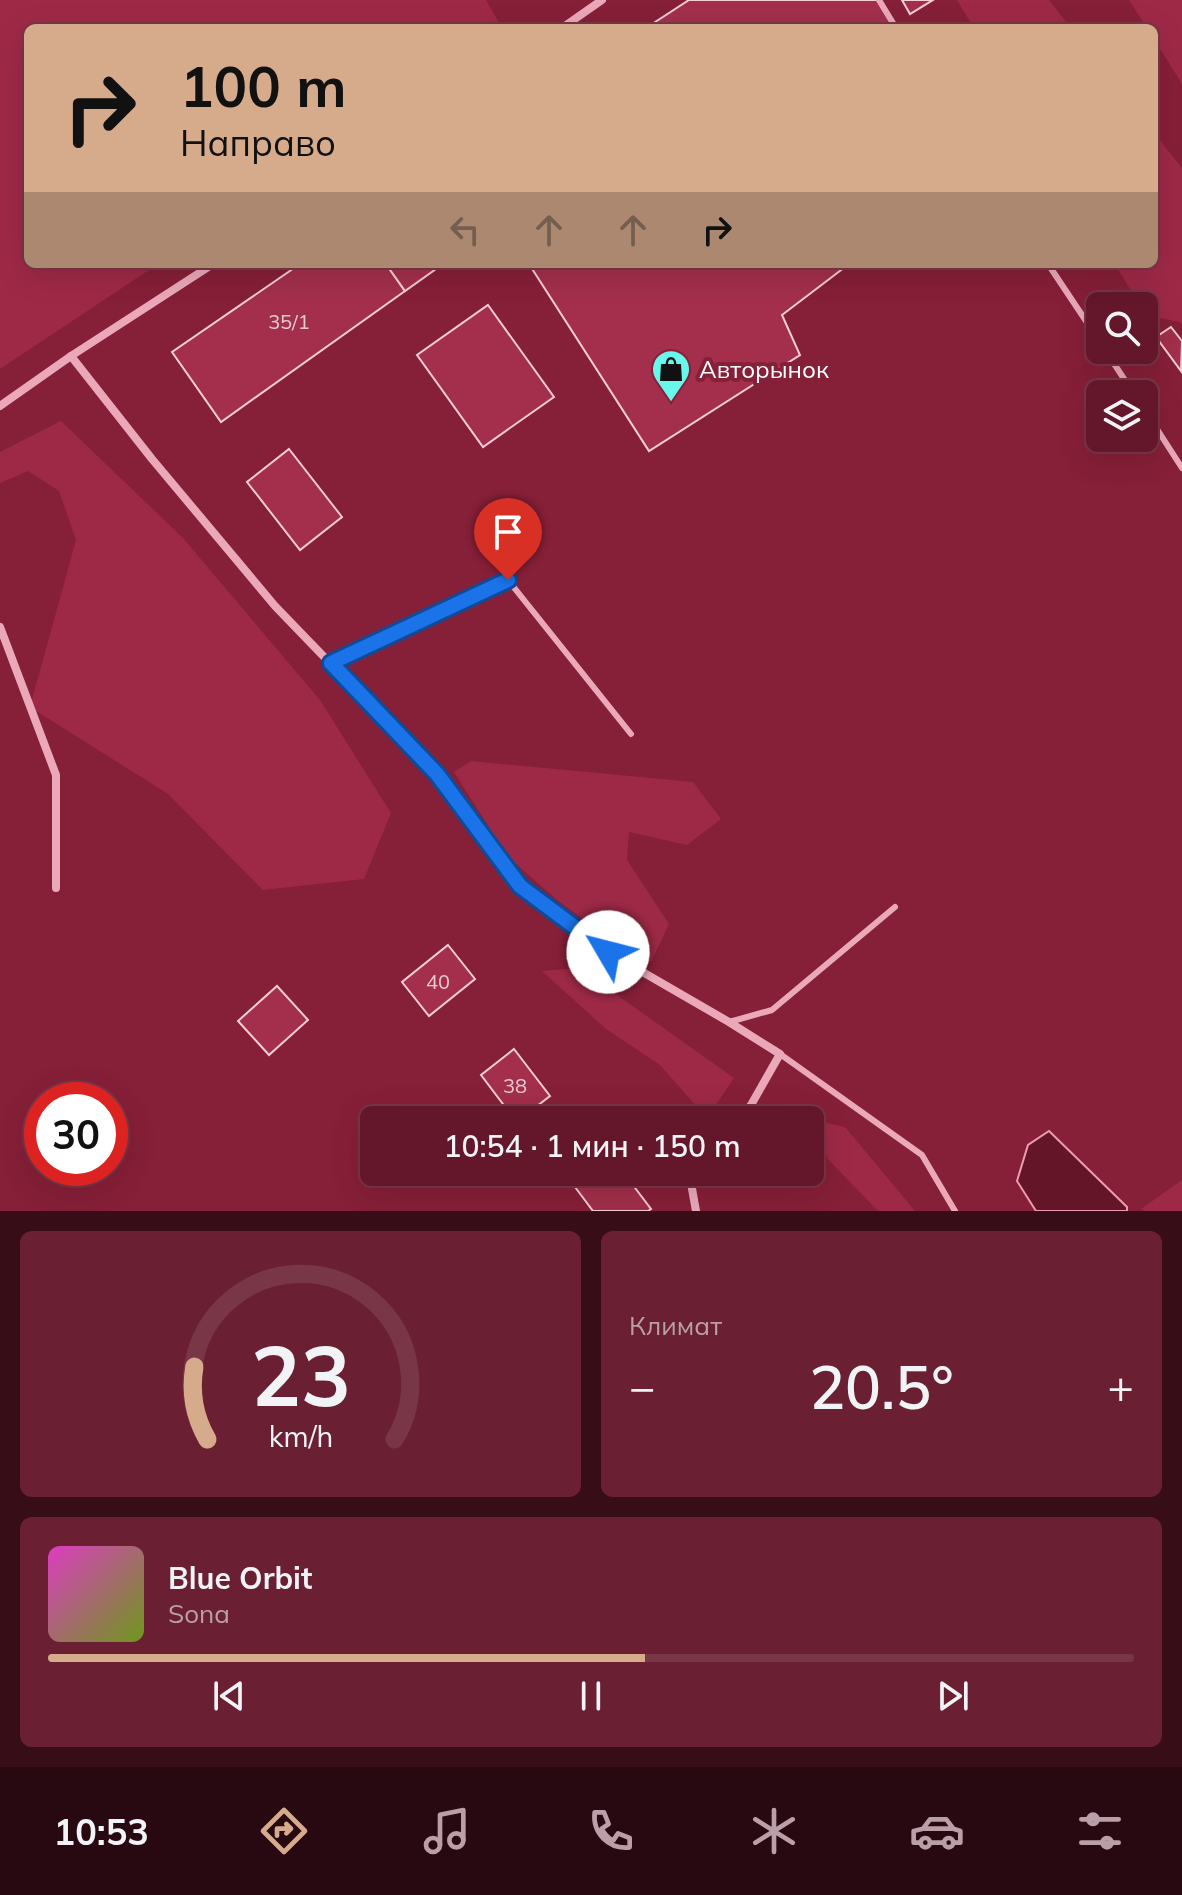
<!DOCTYPE html>
<html lang="ru">
<head>
<meta charset="utf-8">
<style>
	body { margin:0; font-family:Mulish,sans-serif; background:#6a2032; color:#f1f3f6; height:100vh; display:flex; flex-direction:column; font-size:30px; white-space:nowrap }
	* { box-sizing:border-box; margin:0 }
	p { font-size:26px; color:#bb9fa8 }
	.icon { flex:none; width:44px; height:44px; fill:none; stroke:currentColor; stroke-width:2; stroke-linecap:round; stroke-linejoin:round }
	.map { position:relative; height:1211px; overflow:hidden }
	.details { display:flex; flex-direction:column; gap:20px; padding:20px; background:#370d17; flex:1 }
	.details>* { flex:none }
	.guide { position:absolute; left:24px; top:24px; width:1134px; height:244px; border-radius:12px; box-shadow:0 8px 32px #0002,0 0 0 2px #783647; background:#d6ab8b; color:#111; overflow:hidden }
	.controls { position:absolute; left:1086px; top:292px; display:grid; gap:16px }
	.controls a { display:grid; place-items:center; width:72px; height:72px; border-radius:12px; background:#64172a; box-shadow:0 8px 32px #0002,0 0 0 2px #783647; font-size:40px }
	.speed { position:absolute; left:24px; top:1082px; display:flex; gap:16px; font-size:40px; font-weight:700; text-align:center }
	.speed>* { display:grid; place-content:center; width:104px; height:104px; border-radius:50%; background:#64172a; box-shadow:0 8px 32px #0002,0 0 0 2px #783647; line-height:1 }
	.speed .limit { border:12px solid #d22; background:#fff; color:#111 }
	.pin { position:absolute; display:grid; place-items:center; width:68px; height:68px; color:#fff; margin:-82px -34px; border-radius:50% 50% 50% 0; rotate:-45deg; box-shadow:0 0 8px #0007 }
	.pin .icon { rotate:45deg }
	.me { position:absolute; width:88px; margin:-44px; rotate:307deg; stroke-linejoin:round; filter:drop-shadow(0 0 6px #0008) }
	.turn { display:flex; align-items:center; gap:28px; height:168px; padding:0 24px; font-size:36px }
	.turn .icon { width:104px; height:104px; stroke-width:2.5 }
	.turn b { display:block; font-size:56px; line-height:68px }
	.lanes { display:flex; align-items:center; height:76px; padding:0 24px; background:#0003; justify-content:center; gap:40px; direction:ltr }
	.lanes .off { opacity:.35 }
	.big { font-size:60px; font-weight:600; line-height:1.1 }
	.details .widget { flex:1; display:flex; flex-direction:column; justify-content:center; gap:12px; min-width:0; padding:0 28px; border-radius:12px; background:#6a2032 }
	.details .dial { align-items:center; gap:0 }
	.dial svg { height:208px; overflow:visible; fill:none; stroke:#783647; stroke-width:7; stroke-linecap:round; text-anchor:middle }
	.dial text { fill:#f1f3f6; stroke:none }
	.song { display:flex; align-items:center; gap:24px }
	.cover { width:96px; height:96px; border-radius:12px; background:linear-gradient(135deg,hsl(310 70% 55%),hsl(80 70% 35%)) }
	.played { height:8px; border-radius:4px; background:linear-gradient(90deg,#d6ab8b 55%,#783647 55%) }
	.keys { display:flex; justify-content:space-around; direction:ltr }
	.heat { display:flex; justify-content:space-between; align-items:center; font-size:44px; direction:ltr }
	.details .tiles { flex:1; display:grid; gap:20px; grid-template-columns:1fr 1fr }
	.widget:last-child { grid-column:span 2 }
	.trip { position:absolute; left:360px; top:1106px; width:464px; height:80px; border-radius:12px; background:#64172a; box-shadow:0 8px 32px #0002,0 0 0 2px #783647; font-weight:600; line-height:80px; text-align:center }
	.tab-bar { display:flex; height:128px; justify-content:space-around; align-items:center; background:#280911; color:#bb9fa8 }
	.tab-bar .icon { width:56px; height:56px }
	.tab-bar .on { color:#d6ab8b }
	.tab-bar b { font-size:36px; color:#f1f3f6 }
	.map>svg:first-child { display:block }
	.green { fill:#9e2947 }
	.water { fill:#651528; stroke:#eb9cb1; stroke-width:2 }
	.building { fill:#a32f4c; stroke:#f7cdd8; stroke-width:2 }
	.lines { fill:none; stroke-linecap:round; stroke-linejoin:round }
	.lane { stroke:#eaa8b9; stroke-width:6 }
	.street { stroke:#eaa8b9; stroke-width:8 }
	.route-casing { stroke:#114b97; stroke-width:20 }
	.route { stroke:#1a73e8; stroke-width:14 }
	.labels { text-anchor:middle; dominant-baseline:central; stroke-width:8; stroke-linejoin:round; paint-order:stroke }
	.number-label { font-size:20px; fill:#e8cbd2 }
	.poi-label { font-size:24px; fill:#fff; stroke:#861f38; text-anchor:start }
</style>
</head>
<body>
<div class="map">
<svg width="1182" height="1211" viewBox="0 0 1182 1211">
	<rect width="100%" height="100%" fill="#861f38"/>
	<!-- green -->
	<g class="green">
		<path d="M 0,0 L 486,0 L 502,28 L 28,28 L 28,264 L 158,264 L 0,369 Z"/>
		<path d="M 957,0 L 1049,0 L 1071,28 L 974,28 Z"/>
		<path d="M 1129,0 L 1182,0 L 1182,84 L 1154,39 L 1154,28 L 1147,28 Z"/>
		<path d="M 1154,133 L 1182,168 L 1182,325 L 1180,322 L 1145,315 L 1144,306 L 1140,306 L 1115,264 L 1154,264 Z"/>
		<path d="M 61,421 L 183,538 L 320,700 L 391,813 L 364,879 L 263,890 L 168,794 L 30,707 L 76,540 L 59,491 L 28,471 L 0,483 L 0,452 Z"/>
		<path d="M 471,761 L 693,782 L 721,819 L 687,845 L 629,832 L 627,860 L 669,924 L 651,962 L 605,935 L 557,900 L 508,857 L 454,772 Z"/>
		<path d="M 579,968 L 734,1078 L 707,1118 L 660,1065 L 606,1029 L 542,971 Z"/>
		<path d="M 813,1120 L 845,1127 L 915,1211 L 878,1211 L 828,1159 Z"/>
		<path d="M 1182,1180 L 1182,1211 L 1144,1211 L 1141,1209 Z"/>
	</g>
	<!-- water -->
	<path class="water" d="M 1049,1131 L 1127,1207 L 1127,1211 L 1036,1211 L 1017,1181 L 1028,1145 Z"/>
	<!-- building -->
	<g class="building">
		<path d="M 689,0 L 877,0 L 894,28 L 646,28 Z"/>
		<path d="M 902,0 L 933,0 L 910,14 Z"/>
		<path d="M 300,264 L 386,264 L 405,291 L 221,422 L 172,352 Z"/>
		<path d="M 386,264 L 443,264 L 405,291 Z"/>
		<path d="M 529,264 L 849,264 L 782,315 L 800,355 L 649,451 Z"/>
		<path d="M 488,305 L 554,397 L 483,447 L 417,355 Z"/>
		<path d="M 1171,327 L 1182,341 L 1181,371 L 1156,337 Z"/>
		<path d="M 289,449 L 342,517 L 300,550 L 247,482 Z"/>
		<path d="M 448,945 L 475,979 L 429,1016 L 402,982 Z"/>
		<path d="M 277,986 L 308,1020 L 269,1055 L 238,1021 Z"/>
		<path d="M 514,1049 L 550,1096 L 519,1120 L 515,1120 L 481,1075 Z"/>
		<path d="M 595,1172 L 623,1172 L 651,1209 L 648,1211 L 593,1211 L 575,1187 Z"/>
	</g>
	<g class="lines">
		<!-- lane -->
		<g class="lane">
			<path d="M 879,0 L 896,28"/>
			<path d="M 1048,264 L 1100,342"/>
			<path d="M 1105,350 L 1134,394"/>
			<path d="M 1144,409 L 1182,468"/>
			<path d="M 331,663 L 508,580 L 631,734"/>
			<path d="M 729,1022 L 772,1010 L 895,907"/>
			<path d="M 780,1054 L 922,1155 L 955,1211"/>
		</g>
		<!-- street -->
		<g class="street">
			<path d="M 562,28 L 602,0"/>
			<path d="M 71,356 L 152,459 L 275,606 L 437,774 L 520,886 L 608,952 L 729,1022 L 780,1054 L 751,1105 L 736,1120"/>
			<path d="M 0,406 L 71,356 L 213,264"/>
			<path d="M 0,627 L 56,775 L 56,888"/>
			<path d="M 689,1172 L 696,1211"/>
		</g>
	</g>
	<g class="lines">
		<defs>
			<path id="route" d="M 508,580 L 331,663 L 437,774 L 520,886 L 608,952"/>
		</defs>
		<!-- route casing -->
		<use href="#route" class="route-casing"/>
		<!-- route -->
		<use href="#route" class="route"/>
	</g>
	<!-- icons -->
	<defs>
		<symbol id="shop-pin" viewBox="-11 -11 22 30"><path d="M0 17L-7.5 6A9.5 9.5 0 1 1 7.5 6Z" fill="#68f8eb" stroke="#861f38"/><path d="M-5-2.5h2.3a2.7 3.5 0 0 1 5.4 0H5L5.5 6h-11ZM-1.5-2.5h3a1.5 2.3 0 0 0-3 0Z" fill="#111"/></symbol>
	</defs>
	<g fill-rule="evenodd">
		<use href="#shop-pin" x="649" y="347" width="44" height="60"/>
	</g>
	<g class="labels">
		<!-- number labels -->
		<g class="number-label">
			<text x="289" y="321">35/1</text>
			<text x="438" y="981">40</text>
			<text x="515" y="1085">38</text>
		</g>
		<!-- poi labels -->
		<g class="poi-label">
			<text x="699" y="369">Авторынок</text>
		</g>
	</g>
</svg>
<div class="controls">
<a><svg class="icon" aria-label="search" viewBox="0 0 24 24"><circle cx="10" cy="10" r="6"/><path d="M15 15l6 6"/></svg></a>
<a><svg class="icon" aria-label="layers" viewBox="0 0 24 24"><path d="M12 4l9 5-9 5-9-5zM3 14l9 5 9-5"/></svg></a>
</div>
<div class="speed"><div class="limit">30</div></div>
<div class="pin" style="left:508px;top:580px;background:#d93025"><svg class="icon" aria-label="arrive" viewBox="0 0 24 24"><path d="M6 21V4h12l-3 4 3 4H6"/></svg></div>
<svg class="me" style="left:608px;top:952px" viewBox="-20 -20 40 40"><circle r="19" fill="#fff"/><path d="M0-13L10 11 0 6-10 11z" fill="#1a73e8"/></svg>
<div class="trip">10:54 · 1 мин · 150 m</div>
<div class="guide">
<div class="turn"><svg class="icon" aria-label="right" viewBox="0 0 24 24"><path d="M7 20v-9h11M14 6l5 5-5 5"/></svg><div><b>100 m</b>Направо</div></div>
<div class="lanes"><svg class="icon off" aria-label="left" viewBox="0 0 24 24"><path d="M17 20v-9H6M10 6l-5 5 5 5"/></svg><svg class="icon off" aria-label="ahead" viewBox="0 0 24 24"><path d="M12 20V5M6 11l6-6 6 6"/></svg><svg class="icon off" aria-label="ahead" viewBox="0 0 24 24"><path d="M12 20V5M6 11l6-6 6 6"/></svg><svg class="icon" aria-label="right" viewBox="0 0 24 24"><path d="M7 20v-9h11M14 6l5 5-5 5"/></svg></div>
</div>
</div>
<section class="details">
<div class="tiles">
<div class="widget dial"><svg viewBox="0 0 100 80">
<path d="M14 69A42 42 0 1 1 86 69"/>
<path d="M14 69A42 42 0 0 1 9 41" stroke="#d6ab8b"/>
<text x="50" y="56" font-size="32" font-weight="700">23</text>
<text x="50" y="72" font-size="11">km/h</text>
</svg></div>
<div class="widget"><p>Климат</p>
<div class="heat"><a>−</a><b class="big">20.5°</b><a>+</a></div>
</div>
<div class="widget">
<div class="song"><i class="cover"></i><div><b>Blue Orbit</b><p>Sona</p></div></div>
<div class="played"></div>
<div class="keys"><svg class="icon" aria-label="previous" viewBox="0 0 24 24"><path d="M18 5L8 12l10 7zM5 5v14"/></svg><svg class="icon" aria-label="pause" viewBox="0 0 24 24"><path d="M8 5v14M16 5v14"/></svg><svg class="icon" aria-label="next" viewBox="0 0 24 24"><path d="M6 5l10 7-10 7zM19 5v14"/></svg></div>
</div>
</div>
</section>
<nav class="tab-bar">
<b>10:53</b>
<svg class="icon on" aria-label="directions" viewBox="0 0 24 24"><path d="M12 3l9 9-9 9-9-9zM9 14v-3h6M13 9l2 2-2 2"/></svg>
<svg class="icon" aria-label="music" viewBox="0 0 24 24"><path d="M9 18V5l10-2v13"/><circle cx="6" cy="18" r="3"/><circle cx="16" cy="16" r="3"/></svg>
<svg class="icon" aria-label="phone" viewBox="0 0 24 24"><path d="M5 4h4l2 5-3 2q2 4 5 5l2-3 5 2v4C11 20 4 13 5 4z"/></svg>
<svg class="icon" aria-label="climate" viewBox="0 0 24 24"><path d="M12 3v18M4 7l16 10M4 17L20 7"/></svg>
<svg class="icon" aria-label="car" viewBox="0 0 24 24"><path d="M5 17H2v-5l4-1 3-4h7l3 4 3 1v5h-3M9 17h6M6 11h13"/><circle cx="7" cy="17" r="2"/><circle cx="17" cy="17" r="2"/></svg>
<svg class="icon" aria-label="filters" viewBox="0 0 24 24"><path d="M4 7h16M4 17h16"/><circle cx="9" cy="7" r="2"/><circle cx="15" cy="17" r="2"/></svg>
</nav>
</body>
</html>
